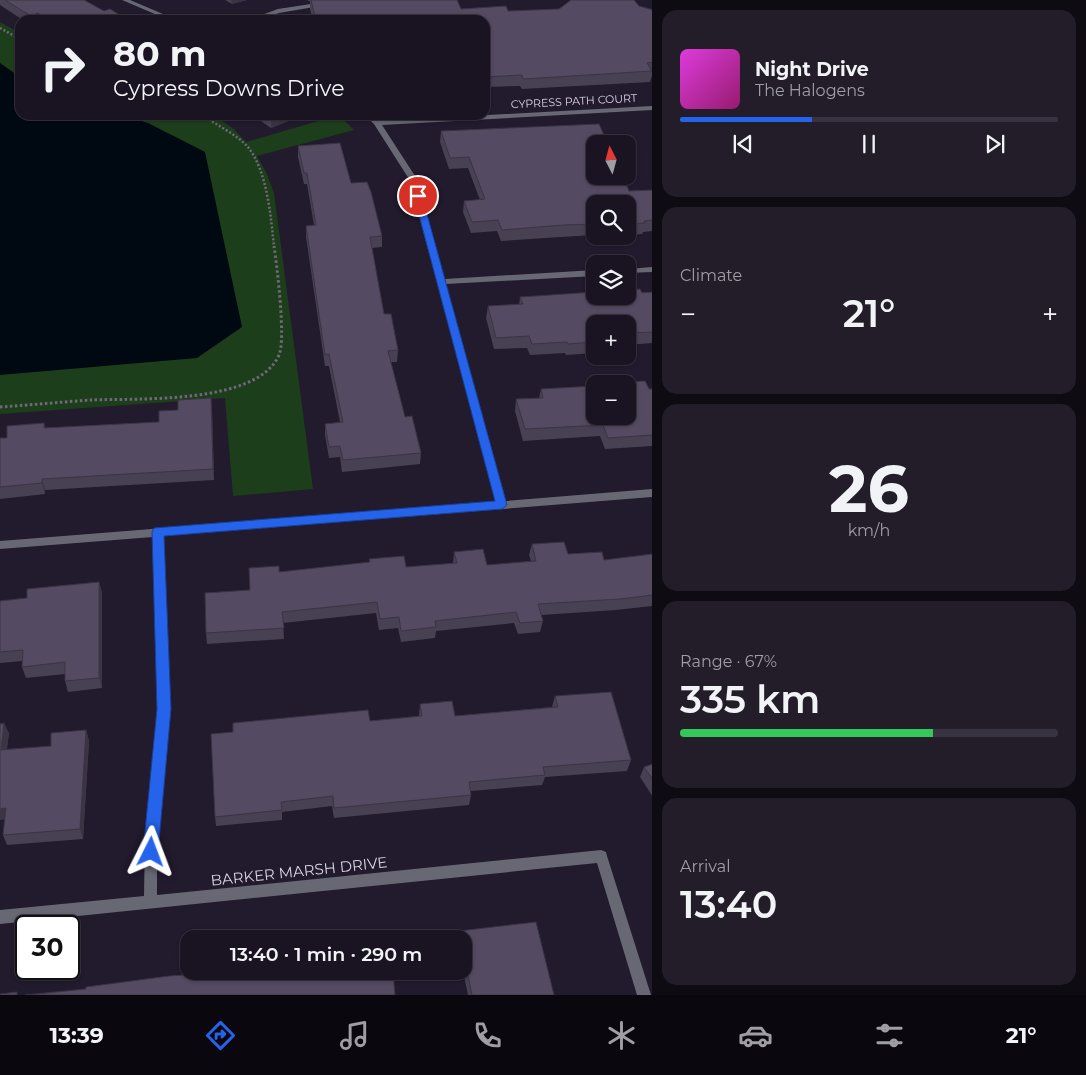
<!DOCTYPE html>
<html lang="en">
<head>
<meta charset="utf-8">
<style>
	body { margin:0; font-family:Montserrat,sans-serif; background:#231d2a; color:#f1f3f6; height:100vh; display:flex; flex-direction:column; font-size:19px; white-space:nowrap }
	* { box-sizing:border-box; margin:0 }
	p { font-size:16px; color:#9f9ea5 }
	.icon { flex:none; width:28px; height:28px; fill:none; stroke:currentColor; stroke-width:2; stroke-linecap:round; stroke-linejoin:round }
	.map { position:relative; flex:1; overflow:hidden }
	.panel { display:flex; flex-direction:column; gap:10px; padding:10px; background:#0e0b13; width:434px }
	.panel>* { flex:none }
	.top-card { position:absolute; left:15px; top:15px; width:475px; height:105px; border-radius:15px; box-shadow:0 1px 4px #0004,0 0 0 1px #383340; background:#1a1422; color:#f1f3f6; overflow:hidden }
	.needle { width:32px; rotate:354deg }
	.buttons { position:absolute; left:586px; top:135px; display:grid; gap:10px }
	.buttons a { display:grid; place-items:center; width:50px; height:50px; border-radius:10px; background:#1a1422; box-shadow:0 1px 4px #0004,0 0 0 1px #383340; font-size:25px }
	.speed { position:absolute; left:15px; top:915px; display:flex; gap:10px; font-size:25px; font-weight:700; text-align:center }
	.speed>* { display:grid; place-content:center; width:65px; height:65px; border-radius:50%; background:#1a1422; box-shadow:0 1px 4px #0004,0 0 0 1px #383340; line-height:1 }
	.speed .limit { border:2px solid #111; border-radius:8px; background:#fff; color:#111 }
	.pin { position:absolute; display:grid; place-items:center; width:42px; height:42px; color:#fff; margin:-21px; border:2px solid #fff; border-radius:50%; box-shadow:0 1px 5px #0007 }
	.me { position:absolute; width:55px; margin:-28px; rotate:3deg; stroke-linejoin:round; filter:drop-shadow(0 0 4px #0008) }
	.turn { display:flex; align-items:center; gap:18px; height:105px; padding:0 15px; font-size:22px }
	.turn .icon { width:65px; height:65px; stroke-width:2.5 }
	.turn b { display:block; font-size:35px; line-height:42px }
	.big { font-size:38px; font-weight:600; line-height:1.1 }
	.panel .widget { flex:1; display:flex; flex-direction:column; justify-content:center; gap:8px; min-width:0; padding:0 18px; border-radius:15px; background:#231d2a }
	.panel .dial { align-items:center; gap:0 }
	.dial b { font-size:65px; line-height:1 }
	.song { display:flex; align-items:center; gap:15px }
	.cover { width:60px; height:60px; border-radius:8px; background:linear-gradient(135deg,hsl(300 70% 55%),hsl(320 70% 35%)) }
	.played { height:5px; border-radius:2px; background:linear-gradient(90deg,#2563eb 35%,#383340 35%) }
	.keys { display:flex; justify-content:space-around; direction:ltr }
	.heat { display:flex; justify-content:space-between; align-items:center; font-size:28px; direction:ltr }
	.charge { height:8px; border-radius:4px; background:linear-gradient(90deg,#34c759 67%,#383340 0) }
	.trip { position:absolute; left:180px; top:930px; width:292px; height:50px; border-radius:15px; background:#1a1422; box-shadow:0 1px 4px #0004,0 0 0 1px #383340; font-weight:600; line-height:50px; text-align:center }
	.dock { display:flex; height:80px; justify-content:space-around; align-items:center; background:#0a080e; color:#9f9ea5 }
	.dock .icon { width:35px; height:35px }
	.dock .current { color:#2563eb }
	.dock b { font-size:22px; color:#f1f3f6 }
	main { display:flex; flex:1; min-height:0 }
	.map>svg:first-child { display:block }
	.green { fill:#1d3e1b }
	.water { fill:#000911 }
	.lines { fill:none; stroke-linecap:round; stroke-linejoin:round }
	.path-far1 { stroke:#6f6979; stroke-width:2.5; stroke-dasharray:2 2; stroke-linecap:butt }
	.path { stroke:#6f6979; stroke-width:3; stroke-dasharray:2.5 2.5; stroke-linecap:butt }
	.minor { fill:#676874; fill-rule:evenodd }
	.wall { fill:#484053 }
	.shaded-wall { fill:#3b3444 }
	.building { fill:#544a61; stroke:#3b3444 }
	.route { fill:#2563eb; stroke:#184099 }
	.labels { text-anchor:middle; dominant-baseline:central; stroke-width:5; stroke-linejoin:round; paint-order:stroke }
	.far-street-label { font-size:11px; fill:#d9d4e2; stroke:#221a2d }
	.near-street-label { font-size:15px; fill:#d9d4e2; stroke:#221a2d }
</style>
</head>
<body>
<main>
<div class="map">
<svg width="653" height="995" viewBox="0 0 653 995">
	<rect width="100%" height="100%" fill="#221a2d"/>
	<!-- green -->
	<path class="green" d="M 0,22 L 20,33 L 20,115 L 213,115 L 234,129 L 246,142 L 339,115 L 354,130 L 257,156 L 267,174 L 274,193 L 313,489 L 233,496 L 225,398 L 0,414 Z"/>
	<!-- water -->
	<path class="water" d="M 0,63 L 20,77 L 20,115 L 123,115 L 148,123 L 205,152 L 242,327 L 197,358 L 0,375 Z"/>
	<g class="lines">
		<!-- path-far1 -->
		<g class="path-far1">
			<path d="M 0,28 L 20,39"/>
			<path d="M 202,115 C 215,124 237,135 247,146 C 267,169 271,217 274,247"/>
		</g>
		<!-- path -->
		<path class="path" d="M 0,407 C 30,405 61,402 91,400 C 138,398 257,405 279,355 C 286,340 277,266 274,246"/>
		<!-- minor -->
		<g class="minor">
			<path d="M 122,0 L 130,0 L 177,20 L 169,20 Z"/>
			<path d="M 324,2 L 326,3 L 326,5 L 279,13 L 257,20 L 248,20 L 278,9 Z"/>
			<path d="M 653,106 L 653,110 L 382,125 L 417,179 L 445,279 L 595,270 L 595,276 L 446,284 L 506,501 L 653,489 L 653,497 L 163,536 L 170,709 L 157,835 L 157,895 L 601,850 L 606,852 L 607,856 L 651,995 L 637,995 L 597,863 L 0,924 L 0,910 L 144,896 L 145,835 L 158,709 L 153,537 L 0,549 L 0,541 L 496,502 L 409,179 L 374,124 L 364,115 L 372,115 L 379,121 Z"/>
			<path d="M 653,267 L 653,272 L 628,273 L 628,269 Z"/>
		</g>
	</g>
	<!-- wall -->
	<g class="wall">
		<path d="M 0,0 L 84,0 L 104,11 L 128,20 L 23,20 L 0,5 Z"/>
		<path d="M 225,0 L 247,0 L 232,4 Z"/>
		<path d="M 308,0 L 457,0 L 461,9 L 508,11 L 639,6 L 653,10 L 653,73 L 650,82 L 522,89 L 520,86 L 485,87 L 485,20 L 313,20 L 310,9 L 310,1 L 308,1 Z"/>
		<path d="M 252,115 L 303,115 L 271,128 Z"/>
		<path d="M 441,131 L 629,191 L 653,190 L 653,231 L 643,232 L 642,234 L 628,235 L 628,204 L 595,204 L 595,236 L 617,236 L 595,238 L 594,235 L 561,237 L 501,241 L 497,231 L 471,233 L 463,212 L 464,201 L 480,200 L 468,168 L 449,169 L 440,142 Z"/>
		<path d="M 298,146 L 351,183 L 382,236 L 382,247 L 372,248 L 384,314 L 398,350 L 397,362 L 391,362 L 405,417 L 421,453 L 420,464 L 342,472 L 340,457 L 329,458 L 325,435 L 325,424 L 340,422 L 329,366 L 325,366 L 306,237 L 306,226 L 314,225 L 307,184 L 304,184 L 298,157 Z"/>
		<path d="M 653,292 L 653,343 L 628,345 L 628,324 L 595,324 L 595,353 L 566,355 L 565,353 L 530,355 L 527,348 L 494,349 L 486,318 L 488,306 L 519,305 L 520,297 Z"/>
		<path d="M 645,381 L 649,389 L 653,389 L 653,446 L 605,449 L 600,436 L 523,441 L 515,411 L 516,399 L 539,398 L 541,389 L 595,386 L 595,416 L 628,416 L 628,384 L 610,384 L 610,383 Z"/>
		<path d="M 212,409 L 214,480 L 45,490 L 45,494 L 0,499 L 0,438 L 7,438 L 44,423 L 45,428 L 159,422 Z"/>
		<path d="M 532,544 L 568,554 L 604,560 L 653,554 L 653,606 L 616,610 L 541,615 L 543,621 L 540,632 L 518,634 L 514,623 L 436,631 L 435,638 L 401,642 L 398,628 L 379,630 L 376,613 L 283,623 L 284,639 L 207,644 L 206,633 L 250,590 L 279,572 L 369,563 L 369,559 L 406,567 L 453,563 L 454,552 L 487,565 L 531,561 L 529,555 Z"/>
		<path d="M 99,582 L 102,593 L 102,688 L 68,692 L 65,681 L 65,674 L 26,678 L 22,667 L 23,661 L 0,663 L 0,601 L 27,598 Z"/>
		<path d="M 555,696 L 631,760 L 627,771 L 545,777 L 542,785 L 471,791 L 471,795 L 469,805 L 334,818 L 332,806 L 282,812 L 282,820 L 216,826 L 215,817 L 370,721 L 419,716 L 420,704 L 455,716 L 552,707 Z"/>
		<path d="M 0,724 L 9,733 L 7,749 L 51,746 L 86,730 L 89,741 L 83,839 L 7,845 L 3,835 L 5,819 L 0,820 Z"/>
		<path d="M 653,764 L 653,797 L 640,777 L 644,767 Z"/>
		<path d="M 459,931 L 554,995 L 468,995 L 463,971 L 464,971 L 464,939 L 457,939 Z"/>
	</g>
	<!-- shaded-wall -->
	<g class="shaded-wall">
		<path d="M 231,0 L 247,0 L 232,4 Z"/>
		<path d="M 38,13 L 39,20 L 31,20 L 31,16 Z"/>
		<path d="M 276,115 L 303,115 L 271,128 L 271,117 Z"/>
		<path d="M 211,398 L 212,409 L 214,480 L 213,469 Z"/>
		<path d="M 42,479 L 45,490 L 45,494 L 42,483 Z"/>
		<path d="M 99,582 L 102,593 L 102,688 L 99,678 Z"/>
		<path d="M 4,723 L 9,733 L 5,760 L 1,750 Z"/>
		<path d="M 86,730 L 89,741 L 83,839 L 80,829 Z"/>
		<path d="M 6,808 L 10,817 L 0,820 L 0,809 Z"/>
	</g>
	<!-- building -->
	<g class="building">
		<path d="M 5,0 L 84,0 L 104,11 L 110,9 L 128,20 L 49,20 L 38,13 L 31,16 Z"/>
		<path d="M 311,0 L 457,0 L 461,9 L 506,6 L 508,11 L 559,9 L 571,0 L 634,0 L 639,6 L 653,10 L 653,62 L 647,63 L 652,71 L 523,79 L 522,75 L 485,77 L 485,20 L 316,20 Z"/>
		<path d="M 268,115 L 276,115 L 271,117 Z"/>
		<path d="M 599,124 L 608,144 L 595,144 L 595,176 L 623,176 L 629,191 L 653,190 L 653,220 L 644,221 L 645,223 L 628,224 L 628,204 L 595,204 L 595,224 L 563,225 L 502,230 L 498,220 L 472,222 L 464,201 L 485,199 L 469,157 L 450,158 L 441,131 Z"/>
		<path d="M 340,143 L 351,183 L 367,182 L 371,192 L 382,236 L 370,237 L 384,314 L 391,314 L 398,350 L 388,351 L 405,417 L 412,416 L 421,453 L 343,460 L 340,446 L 329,447 L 325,424 L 343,422 L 329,354 L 325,355 L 306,226 L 316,225 L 307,173 L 304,173 L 298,146 Z"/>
		<path d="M 640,289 L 642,293 L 653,292 L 653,332 L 628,333 L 628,324 L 595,324 L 595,342 L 568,344 L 567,342 L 532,344 L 529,336 L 496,338 L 488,306 L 523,304 L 520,297 L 595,292 L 595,296 L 628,296 L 628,290 Z"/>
		<path d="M 645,381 L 649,389 L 653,389 L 653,435 L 608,438 L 603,425 L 525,429 L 516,399 L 543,398 L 541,389 L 595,386 L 595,416 L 628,416 L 628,384 L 611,384 L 610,383 Z"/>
		<path d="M 211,398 L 213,469 L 42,479 L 42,483 L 0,487 L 0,438 L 7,438 L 7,426 L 44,423 L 44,428 L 159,422 L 159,411 L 178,410 L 178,400 Z"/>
		<path d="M 564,542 L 568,554 L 602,552 L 604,560 L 653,554 L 653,595 L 620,599 L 538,604 L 543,621 L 520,623 L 516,612 L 435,621 L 436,627 L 401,631 L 399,617 L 380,619 L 377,602 L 282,612 L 284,628 L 206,633 L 205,593 L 250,590 L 249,568 L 279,566 L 279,572 L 370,562 L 369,559 L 404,556 L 406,567 L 457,563 L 454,552 L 483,549 L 487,565 L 536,561 L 532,544 Z"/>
		<path d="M 99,582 L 99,678 L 65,681 L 65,662 L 22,667 L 23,650 L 0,652 L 0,601 L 27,598 L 27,589 Z"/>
		<path d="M 611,692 L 631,760 L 543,767 L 545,775 L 469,782 L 471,795 L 334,808 L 333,796 L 281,802 L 282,810 L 215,817 L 211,734 L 233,732 L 233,723 L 368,710 L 370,721 L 422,716 L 420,704 L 452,701 L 455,716 L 558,707 L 555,696 Z"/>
		<path d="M 4,723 L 1,750 L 51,746 L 51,733 L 86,730 L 80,829 L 3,835 L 6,808 L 0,809 L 0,724 Z"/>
		<path d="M 653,764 L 653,780 L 644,767 Z"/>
		<path d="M 536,922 L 554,995 L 472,995 L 464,956 L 464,939 L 460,939 L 459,931 Z"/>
		<path d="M 243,971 L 393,971 L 395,995 L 25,995 L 86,989 L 86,987 L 169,976 Z"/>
		<path d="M 17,992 L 17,995 L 0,995 L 0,994 Z"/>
	</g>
	<!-- route -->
	<path class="route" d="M 418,193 L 422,196 L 507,505 L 502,509 L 164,536 L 171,709 L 158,852 L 156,856 L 151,859 L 146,856 L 143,852 L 157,709 L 152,532 L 154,528 L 495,501 L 414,196 Z"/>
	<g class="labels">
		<!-- far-street labels -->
		<g class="far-street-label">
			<text transform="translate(574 101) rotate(-3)">CYPRESS PATH COURT</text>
		</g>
		<!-- near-street labels -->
		<g class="near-street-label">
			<text transform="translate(299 871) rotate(-6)">BARKER MARSH DRIVE</text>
		</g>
	</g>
</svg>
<div class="buttons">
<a><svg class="needle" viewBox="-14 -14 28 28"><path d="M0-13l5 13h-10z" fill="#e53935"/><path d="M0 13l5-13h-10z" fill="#9f9ea5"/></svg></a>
<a><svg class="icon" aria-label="search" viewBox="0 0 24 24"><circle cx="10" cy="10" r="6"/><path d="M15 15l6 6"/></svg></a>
<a><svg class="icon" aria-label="layers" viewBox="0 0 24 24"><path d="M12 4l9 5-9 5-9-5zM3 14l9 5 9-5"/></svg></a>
<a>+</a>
<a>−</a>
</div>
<div class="speed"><div class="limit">30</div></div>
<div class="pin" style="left:418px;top:196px;background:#d93025"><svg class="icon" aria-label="arrive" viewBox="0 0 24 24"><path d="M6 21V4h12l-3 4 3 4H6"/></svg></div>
<svg class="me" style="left:151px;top:852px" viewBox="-20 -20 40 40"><path d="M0-17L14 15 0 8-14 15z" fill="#2563eb" stroke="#fff" stroke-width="4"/></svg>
<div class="trip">13:40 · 1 min · 290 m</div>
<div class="top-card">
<div class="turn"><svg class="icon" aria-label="right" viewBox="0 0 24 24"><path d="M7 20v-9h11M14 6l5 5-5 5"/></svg><div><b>80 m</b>Cypress Downs Drive</div></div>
</div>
</div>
<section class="panel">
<div class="widget">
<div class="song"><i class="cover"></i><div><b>Night Drive</b><p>The Halogens</p></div></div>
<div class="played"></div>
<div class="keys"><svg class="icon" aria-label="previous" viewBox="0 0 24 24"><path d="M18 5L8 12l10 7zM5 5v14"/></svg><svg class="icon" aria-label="pause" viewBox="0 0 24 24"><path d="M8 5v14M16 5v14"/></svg><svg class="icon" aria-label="next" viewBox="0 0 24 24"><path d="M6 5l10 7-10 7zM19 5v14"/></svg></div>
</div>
<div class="widget"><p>Climate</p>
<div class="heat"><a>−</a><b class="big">21°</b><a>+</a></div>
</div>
<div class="widget dial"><b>26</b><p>km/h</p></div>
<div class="widget"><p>Range · 67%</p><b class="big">335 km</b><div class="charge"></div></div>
<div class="widget"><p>Arrival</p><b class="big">13:40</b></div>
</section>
</main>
<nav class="dock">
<b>13:39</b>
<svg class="icon current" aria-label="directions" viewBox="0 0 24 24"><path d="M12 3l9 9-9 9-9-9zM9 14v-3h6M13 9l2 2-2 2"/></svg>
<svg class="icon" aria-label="music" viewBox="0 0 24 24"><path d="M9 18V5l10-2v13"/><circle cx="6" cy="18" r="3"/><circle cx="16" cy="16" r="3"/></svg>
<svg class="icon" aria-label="phone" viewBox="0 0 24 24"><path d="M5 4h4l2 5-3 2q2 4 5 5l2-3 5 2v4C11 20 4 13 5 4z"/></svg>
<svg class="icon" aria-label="climate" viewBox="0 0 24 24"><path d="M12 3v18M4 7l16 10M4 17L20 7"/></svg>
<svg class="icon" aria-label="car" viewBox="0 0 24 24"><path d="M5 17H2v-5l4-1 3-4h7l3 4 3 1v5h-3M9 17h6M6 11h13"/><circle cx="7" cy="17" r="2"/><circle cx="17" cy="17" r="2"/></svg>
<svg class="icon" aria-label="filters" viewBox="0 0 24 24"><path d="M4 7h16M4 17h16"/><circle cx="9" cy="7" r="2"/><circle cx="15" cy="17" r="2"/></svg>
<b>21°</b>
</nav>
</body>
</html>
